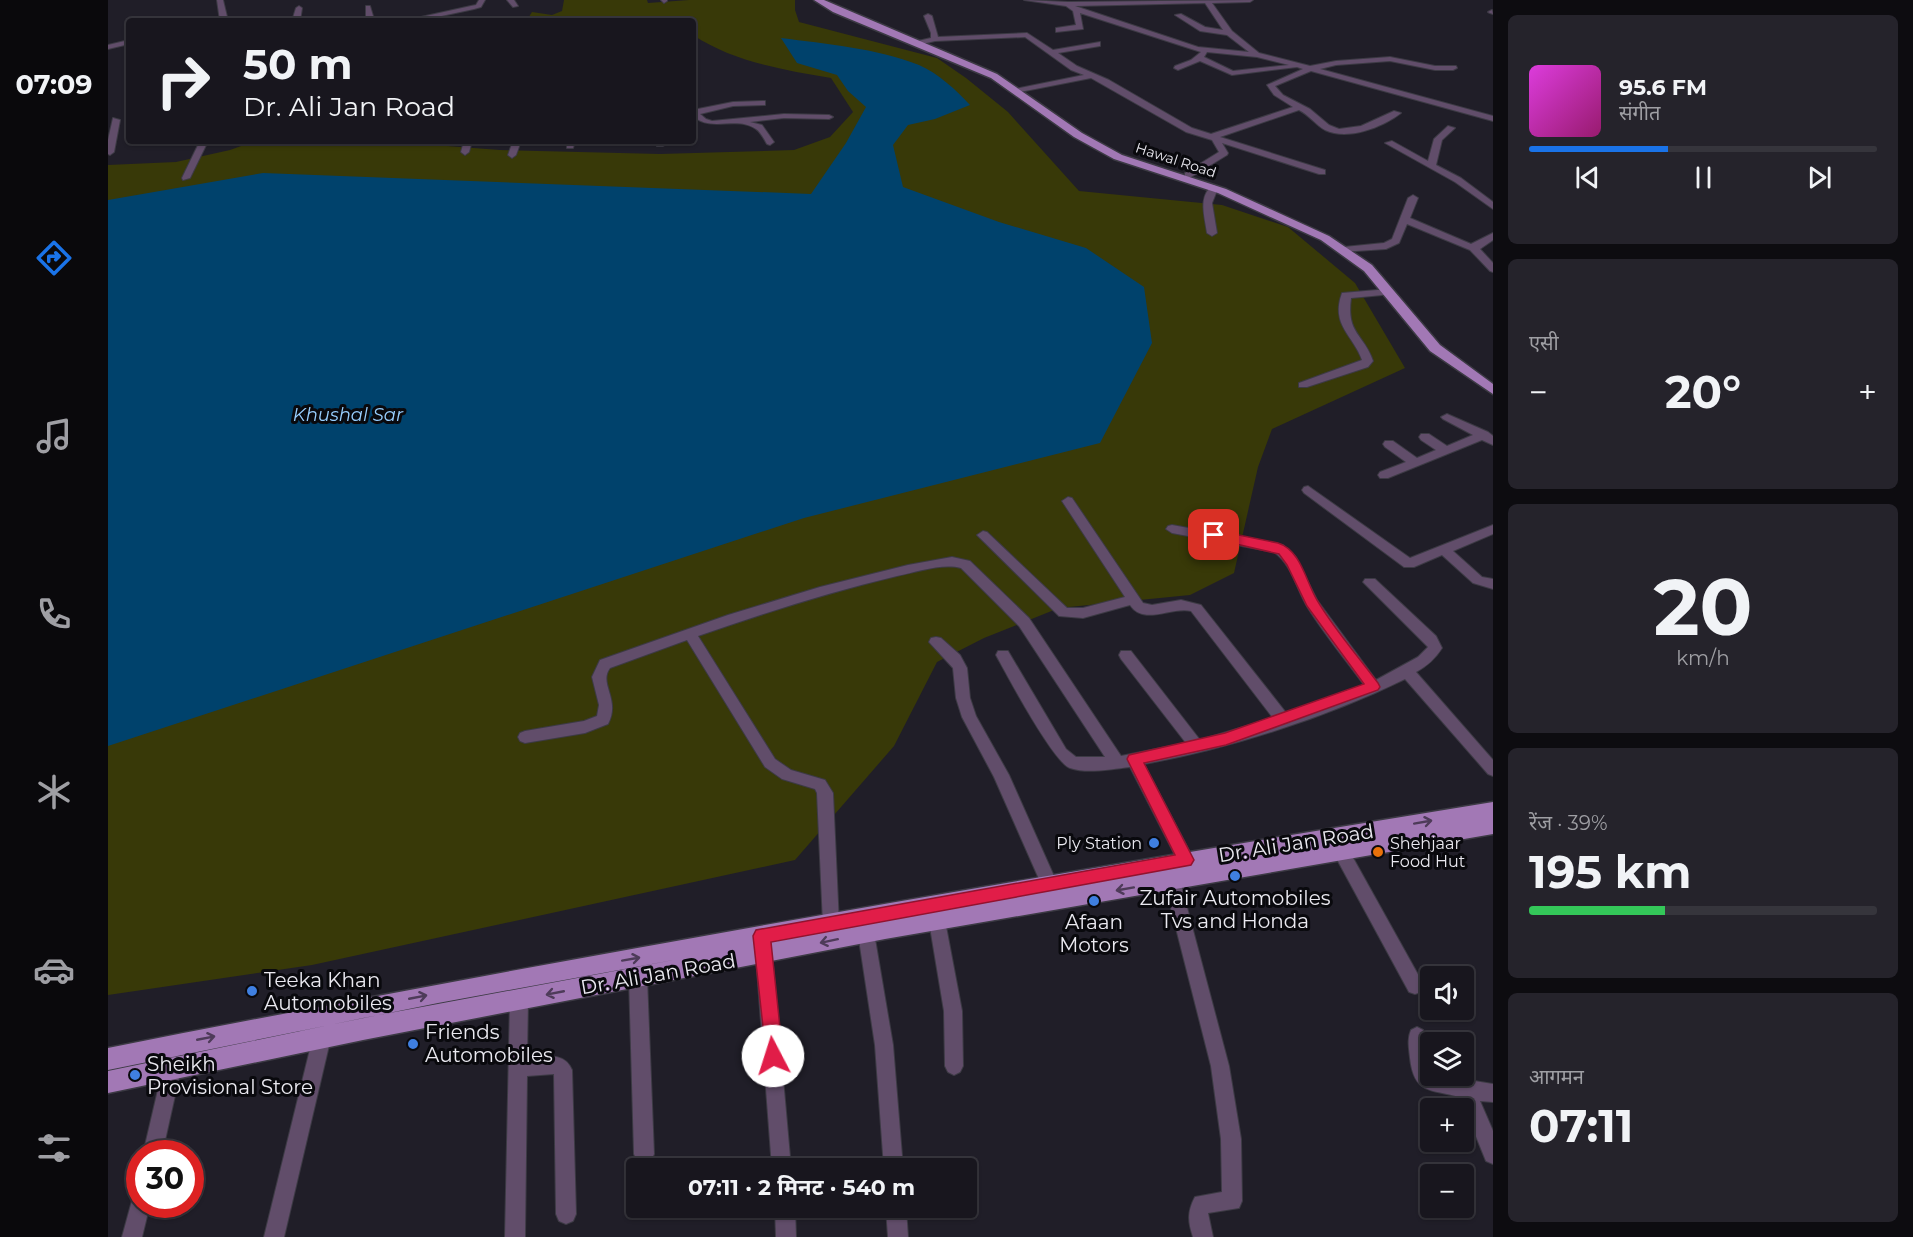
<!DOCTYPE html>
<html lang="hi">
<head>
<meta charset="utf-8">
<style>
	body { margin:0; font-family:Montserrat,"Noto Sans Devanagari",sans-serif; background:#25232b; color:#f1f3f6; height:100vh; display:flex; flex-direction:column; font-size:22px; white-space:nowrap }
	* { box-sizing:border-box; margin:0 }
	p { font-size:20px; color:#9f9fa4 }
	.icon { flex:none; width:33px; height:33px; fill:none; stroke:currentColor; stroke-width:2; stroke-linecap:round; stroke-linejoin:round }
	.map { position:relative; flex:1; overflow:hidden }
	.sheet { display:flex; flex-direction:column; gap:15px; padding:15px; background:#0d0c10; width:420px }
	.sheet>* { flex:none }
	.guide { position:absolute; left:18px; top:18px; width:570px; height:126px; border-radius:6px; box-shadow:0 2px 4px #0004,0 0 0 2px #36353c; background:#18161e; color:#f1f3f6; overflow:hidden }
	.controls { position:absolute; left:1312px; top:966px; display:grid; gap:12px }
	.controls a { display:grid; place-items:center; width:54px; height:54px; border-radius:6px; background:#18161e; box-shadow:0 2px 4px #0004,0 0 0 2px #36353c; font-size:30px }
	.speed { position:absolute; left:18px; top:1140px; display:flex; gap:12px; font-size:30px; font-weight:700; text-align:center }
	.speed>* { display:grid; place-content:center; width:78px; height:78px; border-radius:50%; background:#18161e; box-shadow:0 2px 4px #0004,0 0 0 2px #36353c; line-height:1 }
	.speed .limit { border:9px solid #d22; background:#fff; color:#111 }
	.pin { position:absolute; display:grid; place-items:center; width:51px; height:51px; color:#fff; margin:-26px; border-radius:12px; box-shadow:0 3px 9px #0006 }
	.me { position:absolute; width:66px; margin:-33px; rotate:355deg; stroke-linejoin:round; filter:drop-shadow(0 0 4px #0008) }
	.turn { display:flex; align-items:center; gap:21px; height:126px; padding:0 18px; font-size:27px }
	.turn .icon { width:78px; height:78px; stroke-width:2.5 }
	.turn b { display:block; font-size:42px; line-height:51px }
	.big { font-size:45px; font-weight:700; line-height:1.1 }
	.sheet .card { flex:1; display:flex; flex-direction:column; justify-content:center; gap:9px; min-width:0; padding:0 21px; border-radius:9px; background:#25232b }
	.sheet .dial { align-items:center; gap:0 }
	.dial b { font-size:78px; line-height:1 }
	.song { display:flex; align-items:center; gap:18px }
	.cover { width:72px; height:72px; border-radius:9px; background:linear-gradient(135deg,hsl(300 70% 55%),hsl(320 70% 35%)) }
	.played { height:6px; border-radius:3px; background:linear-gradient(90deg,#1a73e8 40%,#36353c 40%) }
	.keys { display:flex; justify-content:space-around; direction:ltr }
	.heat { display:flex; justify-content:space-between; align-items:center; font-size:33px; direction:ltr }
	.charge { height:9px; border-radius:4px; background:linear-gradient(90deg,#34c759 39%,#36353c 0) }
	.trip { position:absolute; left:518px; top:1158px; width:351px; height:60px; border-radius:6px; background:#18161e; box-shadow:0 2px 4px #0004,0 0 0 2px #36353c; font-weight:700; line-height:60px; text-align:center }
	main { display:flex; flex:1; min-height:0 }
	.dock { display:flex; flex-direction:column; width:108px; justify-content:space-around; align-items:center; background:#0a090c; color:#9f9fa4 }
	.dock .icon { width:42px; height:42px }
	.dock .selected { color:#1a73e8 }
	.dock b { font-size:27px; color:#f1f3f6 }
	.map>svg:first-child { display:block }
	.green { fill:#383908 }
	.water { fill:#00426c }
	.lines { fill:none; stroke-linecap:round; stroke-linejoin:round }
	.minor-casing { stroke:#3c3a44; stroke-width:2 }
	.major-casing { stroke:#3c3a44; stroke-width:3 }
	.minor { fill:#614d6a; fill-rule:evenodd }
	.major { fill:#a278b5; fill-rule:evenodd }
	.oneway { stroke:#4e3b59 }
	.route { fill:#e11d48; stroke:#92132f; stroke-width:1.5 }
	.shop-dot { fill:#3f7fe0; stroke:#09090d; stroke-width:2 }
	.food-dot { fill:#e8710a; stroke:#09090d; stroke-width:2 }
	.labels { text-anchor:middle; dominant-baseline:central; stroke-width:6; stroke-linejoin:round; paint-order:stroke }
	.far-street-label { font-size:14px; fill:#eae9f0; stroke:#09090d }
	.poi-label { font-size:16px; fill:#eae9f0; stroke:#09090d; text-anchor:end }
	.water-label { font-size:18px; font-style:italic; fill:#98cfff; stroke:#09090d }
	.near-street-label { font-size:20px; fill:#eae9f0; stroke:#09090d }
	.near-poi-label { font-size:20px; fill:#eae9f0; stroke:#09090d; text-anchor:start }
</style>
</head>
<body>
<main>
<nav class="dock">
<b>07:09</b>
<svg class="icon selected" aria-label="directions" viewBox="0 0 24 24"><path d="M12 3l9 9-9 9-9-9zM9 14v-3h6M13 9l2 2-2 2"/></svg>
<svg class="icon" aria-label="music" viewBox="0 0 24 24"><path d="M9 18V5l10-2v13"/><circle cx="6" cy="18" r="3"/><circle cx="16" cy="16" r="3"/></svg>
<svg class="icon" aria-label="phone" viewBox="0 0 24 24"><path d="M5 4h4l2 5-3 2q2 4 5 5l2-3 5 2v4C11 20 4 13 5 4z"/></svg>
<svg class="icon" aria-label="climate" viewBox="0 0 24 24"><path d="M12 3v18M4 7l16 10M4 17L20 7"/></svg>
<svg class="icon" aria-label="car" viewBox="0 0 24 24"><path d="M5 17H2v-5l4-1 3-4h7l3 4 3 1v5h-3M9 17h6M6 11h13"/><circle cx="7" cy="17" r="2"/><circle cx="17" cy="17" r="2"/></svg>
<svg class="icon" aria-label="filters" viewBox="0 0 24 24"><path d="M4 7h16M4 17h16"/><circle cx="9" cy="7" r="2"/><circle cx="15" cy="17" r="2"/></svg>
</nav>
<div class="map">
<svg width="1385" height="1237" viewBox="0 0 1385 1237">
	<rect width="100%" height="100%" fill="#201e28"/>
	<!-- green -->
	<path class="green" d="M 456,0 L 539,0 L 540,3 L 581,0 L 687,0 L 687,10 L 691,22 L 829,58 L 858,78 L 900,112 L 971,191 L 1114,205 L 1180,227 L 1247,283 L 1297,368 L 1164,429 L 1150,467 L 1126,573 L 1082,595 L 951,608 L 876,638 L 829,662 L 786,746 L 687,860 L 204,965 L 0,995 L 0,165 L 68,162 L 122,150 L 147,141 L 273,141 L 392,150 L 552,154 L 686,150 L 722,137 L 745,112 L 723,78 C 675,70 626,62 585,35 L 585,21 L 419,20 L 424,12 L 444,15 L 454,11 Z"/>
	<!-- water -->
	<path class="water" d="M 673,38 C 718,44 768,48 811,65 C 830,73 848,90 862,105 L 827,119 L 800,125 L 785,145 L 795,187 L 891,222 L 978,248 L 1036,287 L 1044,343 L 992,443 L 696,518 L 0,746 L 0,200 L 155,173 L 703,194 L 738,143 L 758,107 L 740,91 L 729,75 L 689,63 Z"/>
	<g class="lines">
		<defs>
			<g id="minor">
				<path d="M 109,0 L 115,0 L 120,21 L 112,21 Z"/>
				<path d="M 371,0 L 377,0 L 373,7 L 366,9 L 310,21 L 295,21 L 363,6 L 368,5 Z"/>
				<path d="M 399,0 L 406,0 L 410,6 L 405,7 Z"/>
				<path d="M 553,0 L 559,0 L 559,1 L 556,3 Z"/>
				<path d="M 916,0 L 960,2 L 1145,0 L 1142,2 L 1104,3 L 1124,31 L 1151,53 L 1202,66 L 1228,61 L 1282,57 L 1327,66 L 1348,66 L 1349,68 L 1345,70 L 1327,70 L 1282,61 L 1228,65 L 1212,69 L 1385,116 L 1385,121 L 1203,71 L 1167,86 L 1175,95 L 1202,109 L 1221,125 L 1231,129 L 1253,126 L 1286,111 L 1293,113 C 1275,127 1240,141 1217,130 C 1208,125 1201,115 1191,110 L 1112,137 L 1217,170 L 1217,174 L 1211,174 L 1114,143 L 1120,153 L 1119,155 L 1083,177 L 1077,177 L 1077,173 L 1111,152 L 1104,140 L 1078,132 L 983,78 L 907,93 L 907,89 L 976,75 L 963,70 L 917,37 L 827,41 L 810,45 L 810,41 L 823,38 L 823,33 L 816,16 L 820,14 L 824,16 L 830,37 L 919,33 L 945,50 L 992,42 L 992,46 L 950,53 L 969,66 L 1001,80 L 1084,128 L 1103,134 L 1185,107 L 1166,95 L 1159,85 L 1195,69 L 1189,67 L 1124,75 L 1092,61 L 1070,70 L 1066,68 L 1067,66 L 1083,60 L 1093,52 L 972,13 L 975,29 L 948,32 L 948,28 L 968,25 L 965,11 L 958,6 ZM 1097,3 L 1115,30 L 1097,27 L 1073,14 L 1067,15 L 1092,31 L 1119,35 L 1141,52 L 1090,47 L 967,6 ZM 1099,52 L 1149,57 L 1181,65 L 1125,71 L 1096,57 Z"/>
				<path d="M 191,6 L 194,8 L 192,21 L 184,21 L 188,8 Z"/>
				<path d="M 258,6 L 262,6 L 265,16 L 270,21 L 262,21 L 258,17 Z"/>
				<path d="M 1384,10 L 1385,14 L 1382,13 L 1380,12 Z"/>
				<path d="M 21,40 L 21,44 L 0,49 L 0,45 Z"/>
				<path d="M 654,101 L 657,101 L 657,105 L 625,106 L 592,114 L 598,119 L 604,121 L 676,114 L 721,115 L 725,117 L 721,119 L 676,118 L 642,122 L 654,125 L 666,142 L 662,145 L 659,144 C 656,139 652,131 648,129 C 628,115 604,133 585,116 L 585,110 L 625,102 Z"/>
				<path d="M 5,118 L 12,120 L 6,152 L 2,155 L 0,154 L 0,140 Z"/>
				<path d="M 1340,126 L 1347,128 L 1334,140 L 1328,165 L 1353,178 L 1385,202 L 1385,209 L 1347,182 L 1277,143 L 1284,141 L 1320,161 L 1326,139 Z"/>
				<path d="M 92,141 L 100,141 L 82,178 L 75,180 L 74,178 Z"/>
				<path d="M 356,141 L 364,141 L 361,152 L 357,155 L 353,152 Z"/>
				<path d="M 405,141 L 413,141 L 408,155 L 404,158 L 400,155 Z"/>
				<path d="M 459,141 L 467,141 L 465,148 L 459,148 Z"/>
				<path d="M 552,141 L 564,141 L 555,146 L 549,146 L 548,144 Z"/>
				<path d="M 1106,185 L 1110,188 L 1104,203 L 1109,233 L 1104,236 L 1099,233 C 1097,217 1089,195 1106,185 Z"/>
				<path d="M 1305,195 L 1310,198 L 1302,218 L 1363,244 L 1385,233 L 1385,240 L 1372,249 L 1385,263 L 1385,272 L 1382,271 L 1362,250 L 1299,224 L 1291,243 L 1278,249 L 1233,252 L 1233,248 L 1236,247 L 1276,243 L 1284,239 L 1300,198 Z"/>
				<path d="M 1281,289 L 1285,290 L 1285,294 L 1243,298 C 1238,334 1256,334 1265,361 L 1260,367 L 1199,387 L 1191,387 L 1191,383 L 1254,360 C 1246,336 1222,325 1234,293 Z"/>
				<path d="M 1339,414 L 1380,432 L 1385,436 L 1385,445 L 1374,440 L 1280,478 L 1272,478 L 1270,475 L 1272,472 L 1298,462 L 1277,447 L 1275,444 L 1277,441 L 1285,441 L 1309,458 L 1328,450 L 1313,440 L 1311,437 L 1313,434 L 1321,434 L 1339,446 L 1365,435 L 1335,419 L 1333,417 Z"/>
				<path d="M 1200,486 L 1302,558 L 1385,525 L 1385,534 L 1345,551 L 1374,577 L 1385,579 L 1385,589 L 1365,583 L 1334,555 L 1306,567 L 1296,567 L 1196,493 L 1194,490 L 1196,487 Z"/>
				<path d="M 960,497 L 964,498 L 1035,603 L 1044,605 L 1073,600 L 1093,605 L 1179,714 L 1256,685 C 1237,659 1217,635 1200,608 C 1188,589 1185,566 1166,552 L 1064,533 L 1058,529 L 1060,526 L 1064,525 L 1175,545 L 1187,556 L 1209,600 L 1268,680 L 1310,657 L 1320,647 L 1255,582 L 1257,579 L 1267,579 L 1328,636 L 1334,648 C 1327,659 1319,666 1308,672 L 1385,760 L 1385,776 L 1380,774 L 1297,679 C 1219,717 1121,749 1036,764 L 1086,860 L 1084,865 L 1078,867 L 1072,865 L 1022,767 C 1004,769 979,774 962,768 C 945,762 899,675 888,655 L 890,651 L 900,651 L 958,749 L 968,757 L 997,757 L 911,626 L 853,568 C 834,563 809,572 789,576 C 722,592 656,613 590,636 L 667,759 L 683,770 L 717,780 L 725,793 L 731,924 L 729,929 L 723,932 L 717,929 L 715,924 L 709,793 L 707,789 L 674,779 L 657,767 L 579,640 L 502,668 C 490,684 513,699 500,724 L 477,733 L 417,743 L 412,741 L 410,737 L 412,733 L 417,731 L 476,721 L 489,716 L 491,705 L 484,677 L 492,660 L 620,615 L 712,587 L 800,565 L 844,557 L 862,561 L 921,618 L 1013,756 L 1078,743 L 1013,659 L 1011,655 L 1013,651 L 1023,651 L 1092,740 L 1165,718 L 1083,611 C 1064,606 1036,626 1022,605 L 975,618 L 951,616 L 869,535 L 875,531 L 879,532 L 959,608 L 975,608 L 1017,597 L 954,501 Z"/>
				<path d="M 828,637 L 833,638 L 852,655 L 859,668 L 862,698 L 868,716 L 901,775 L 949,883 L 947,888 L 941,890 L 935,888 L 886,777 L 854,717 L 848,698 L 845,668 L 821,642 L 823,638 Z"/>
				<path d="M 1233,845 L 1239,847 L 1313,980 L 1316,986 L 1313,992 L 1307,994 L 1301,992 L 1225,852 L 1227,847 Z"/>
				<path d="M 1064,874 L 1070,876 L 1072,881 L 1121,1066 L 1133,1139 L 1134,1201 L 1131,1208 L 1100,1213 L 1105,1237 L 1085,1237 C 1080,1222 1079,1212 1087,1197 L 1114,1192 L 1113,1139 L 1103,1066 L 1056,881 L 1058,876 Z"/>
				<path d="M 829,913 L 835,916 L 837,921 L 854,1011 L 855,1066 L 852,1072 L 846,1075 L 840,1072 L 837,1066 L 836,1011 L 821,921 L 823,916 Z"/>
				<path d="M 758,925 L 764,928 L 766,933 L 785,1045 L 795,1168 L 776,1168 L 767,1045 L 750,933 L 752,928 Z"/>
				<path d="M 655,935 L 661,937 L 663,943 L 683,1168 L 664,1168 L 647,943 L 649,937 Z"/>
				<path d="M 530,970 L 536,972 L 539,978 L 546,1154 L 543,1161 L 536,1164 L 529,1161 L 526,1154 L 521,978 L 524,972 Z"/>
				<path d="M 411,992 L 417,994 L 420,1000 L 419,1058 C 437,1057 456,1051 464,1070 L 468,1214 L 465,1221 L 458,1224 L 451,1221 L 448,1214 L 446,1074 L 419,1076 L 417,1237 L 397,1237 L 402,1000 L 405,994 Z"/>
				<path d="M 1309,1027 L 1315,1030 L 1323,1076 C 1344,1076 1364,1081 1385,1084 L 1385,1102 L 1372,1101 L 1385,1131 L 1385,1164 L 1378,1161 L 1352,1097 C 1322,1089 1306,1094 1302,1058 C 1301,1048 1299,1039 1303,1030 Z"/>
				<path d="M 214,1028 L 220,1031 L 223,1037 L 176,1237 L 156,1237 L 205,1037 L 208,1031 Z"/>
				<path d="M 65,1055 L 71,1058 L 74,1064 L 54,1154 L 35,1154 L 56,1064 L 59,1058 Z"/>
				<path d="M 32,1194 L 32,1204 L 42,1204 L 34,1237 L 14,1237 L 25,1197 Z"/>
				<path d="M 667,1208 L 687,1208 L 688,1237 L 668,1237 Z"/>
				<path d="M 778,1208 L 798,1208 L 800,1237 L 780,1237 Z"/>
			</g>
			<g id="major">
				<path d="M 706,0 L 716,0 L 889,74 L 974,133 L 1014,155 L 1118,189 L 1221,236 L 1264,265 L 1332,345 L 1385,384 L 1385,394 L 1322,351 L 1256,271 L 1213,240 L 1110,193 L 1006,159 L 966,137 L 883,78 L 725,12 Z"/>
				<path d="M 1385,802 L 1385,834 L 777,939 L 255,1040 L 0,1093 L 0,1071 L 255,1018 L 571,959 L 330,1003 L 0,1070 L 0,1048 C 460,957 922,877 1385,802 Z"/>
			</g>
		</defs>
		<!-- minor casing -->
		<use href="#minor" class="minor-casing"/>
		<!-- major casing -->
		<use href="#major" class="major-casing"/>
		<!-- minor -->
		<use href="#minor" class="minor"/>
		<!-- major -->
		<use href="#major" class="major"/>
	</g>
	<!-- one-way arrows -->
	<defs><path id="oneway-shaft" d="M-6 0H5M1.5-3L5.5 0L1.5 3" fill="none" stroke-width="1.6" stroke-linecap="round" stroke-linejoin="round" transform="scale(1.5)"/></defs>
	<g class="oneway">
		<use href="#oneway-shaft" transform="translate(1315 822) rotate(-10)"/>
		<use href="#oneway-shaft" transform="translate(1017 889) rotate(170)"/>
		<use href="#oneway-shaft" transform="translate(721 941) rotate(168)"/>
		<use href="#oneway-shaft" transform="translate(523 959) rotate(-10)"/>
		<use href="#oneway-shaft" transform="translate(447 993) rotate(169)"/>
		<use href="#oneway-shaft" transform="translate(310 997) rotate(-11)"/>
		<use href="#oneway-shaft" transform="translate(98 1038) rotate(-11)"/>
	</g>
	<!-- route -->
	<path class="route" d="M 1106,530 L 1170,543 C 1193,550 1198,582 1209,600 C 1226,629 1250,656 1270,683 L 1272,687 L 1270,690 L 1118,745 L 1036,763 L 1086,860 L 1083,865 L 663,942 L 675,1056 L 672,1063 L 665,1065 L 659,1063 L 645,936 L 648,930 L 1067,855 L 1019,759 L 1021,755 L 1117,733 L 1256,684 L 1199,606 L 1179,565 L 1171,554 L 1102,538 L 1100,535 Z"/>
	<!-- markers -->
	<g class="shop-dot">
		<circle cx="1046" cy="843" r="6"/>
		<circle cx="1127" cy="876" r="6"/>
		<circle cx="986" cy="901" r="6"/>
		<circle cx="144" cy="991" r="6"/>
		<circle cx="305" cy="1044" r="6"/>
		<circle cx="27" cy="1075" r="6"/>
	</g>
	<circle class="food-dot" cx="1270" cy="852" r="6"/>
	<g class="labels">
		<!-- far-street labels -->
		<g class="far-street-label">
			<text transform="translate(1068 160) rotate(18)">Hawal Road</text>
		</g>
		<!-- poi labels -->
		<g class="poi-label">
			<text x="1034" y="843">Ply Station</text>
			<text x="1282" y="843" text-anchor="start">Shehjaar<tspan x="1282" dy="18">Food Hut</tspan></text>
		</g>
		<!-- water labels -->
		<g class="water-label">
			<text x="240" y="415">Khushal Sar</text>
		</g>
		<!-- near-street labels -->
		<g class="near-street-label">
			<text transform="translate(1188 843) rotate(-9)">Dr. Ali Jan Road</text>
			<text transform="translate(550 974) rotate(-10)">Dr. Ali Jan Road</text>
		</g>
		<!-- near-poi labels -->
		<g class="near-poi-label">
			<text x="1127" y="898" text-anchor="middle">Zufair Automobiles<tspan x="1127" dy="23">Tvs and Honda</tspan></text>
			<text x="986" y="922" text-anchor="middle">Afaan<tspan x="986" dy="23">Motors</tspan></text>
			<text x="156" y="980">Teeka Khan<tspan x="156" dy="23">Automobiles</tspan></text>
			<text x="317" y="1032">Friends<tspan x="317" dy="23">Automobiles</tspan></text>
			<text x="39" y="1064">Sheikh<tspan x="39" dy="23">Provisional Store</tspan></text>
		</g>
	</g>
</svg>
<div class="controls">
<a><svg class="icon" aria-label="sound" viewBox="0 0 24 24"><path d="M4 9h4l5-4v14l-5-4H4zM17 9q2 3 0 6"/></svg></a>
<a><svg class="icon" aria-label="layers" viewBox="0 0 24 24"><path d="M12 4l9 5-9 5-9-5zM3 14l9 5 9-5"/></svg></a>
<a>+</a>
<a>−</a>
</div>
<div class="speed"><div class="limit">30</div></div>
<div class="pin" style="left:1106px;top:535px;background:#d93025"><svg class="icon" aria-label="arrive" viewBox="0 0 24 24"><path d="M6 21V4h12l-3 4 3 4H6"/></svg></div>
<svg class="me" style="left:665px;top:1056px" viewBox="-20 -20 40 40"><circle r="19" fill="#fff"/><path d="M0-13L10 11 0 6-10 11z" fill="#e11d48"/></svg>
<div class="trip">07:11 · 2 मिनट · 540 m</div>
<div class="guide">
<div class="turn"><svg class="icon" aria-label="right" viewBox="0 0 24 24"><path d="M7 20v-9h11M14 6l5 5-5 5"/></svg><div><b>50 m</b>Dr. Ali Jan Road</div></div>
</div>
</div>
<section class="sheet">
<div class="card">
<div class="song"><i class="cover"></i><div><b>95.6 FM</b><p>संगीत</p></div></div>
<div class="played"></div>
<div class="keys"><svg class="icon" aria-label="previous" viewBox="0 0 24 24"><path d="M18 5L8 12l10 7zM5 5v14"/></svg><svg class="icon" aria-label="pause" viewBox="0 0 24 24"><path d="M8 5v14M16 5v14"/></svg><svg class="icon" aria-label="next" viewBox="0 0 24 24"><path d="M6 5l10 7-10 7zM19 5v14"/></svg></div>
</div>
<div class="card"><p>एसी</p>
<div class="heat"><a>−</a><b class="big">20°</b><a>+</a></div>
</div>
<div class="card dial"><b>20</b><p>km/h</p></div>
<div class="card"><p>रेंज · 39%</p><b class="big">195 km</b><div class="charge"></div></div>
<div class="card"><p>आगमन</p><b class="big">07:11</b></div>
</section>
</main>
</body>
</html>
